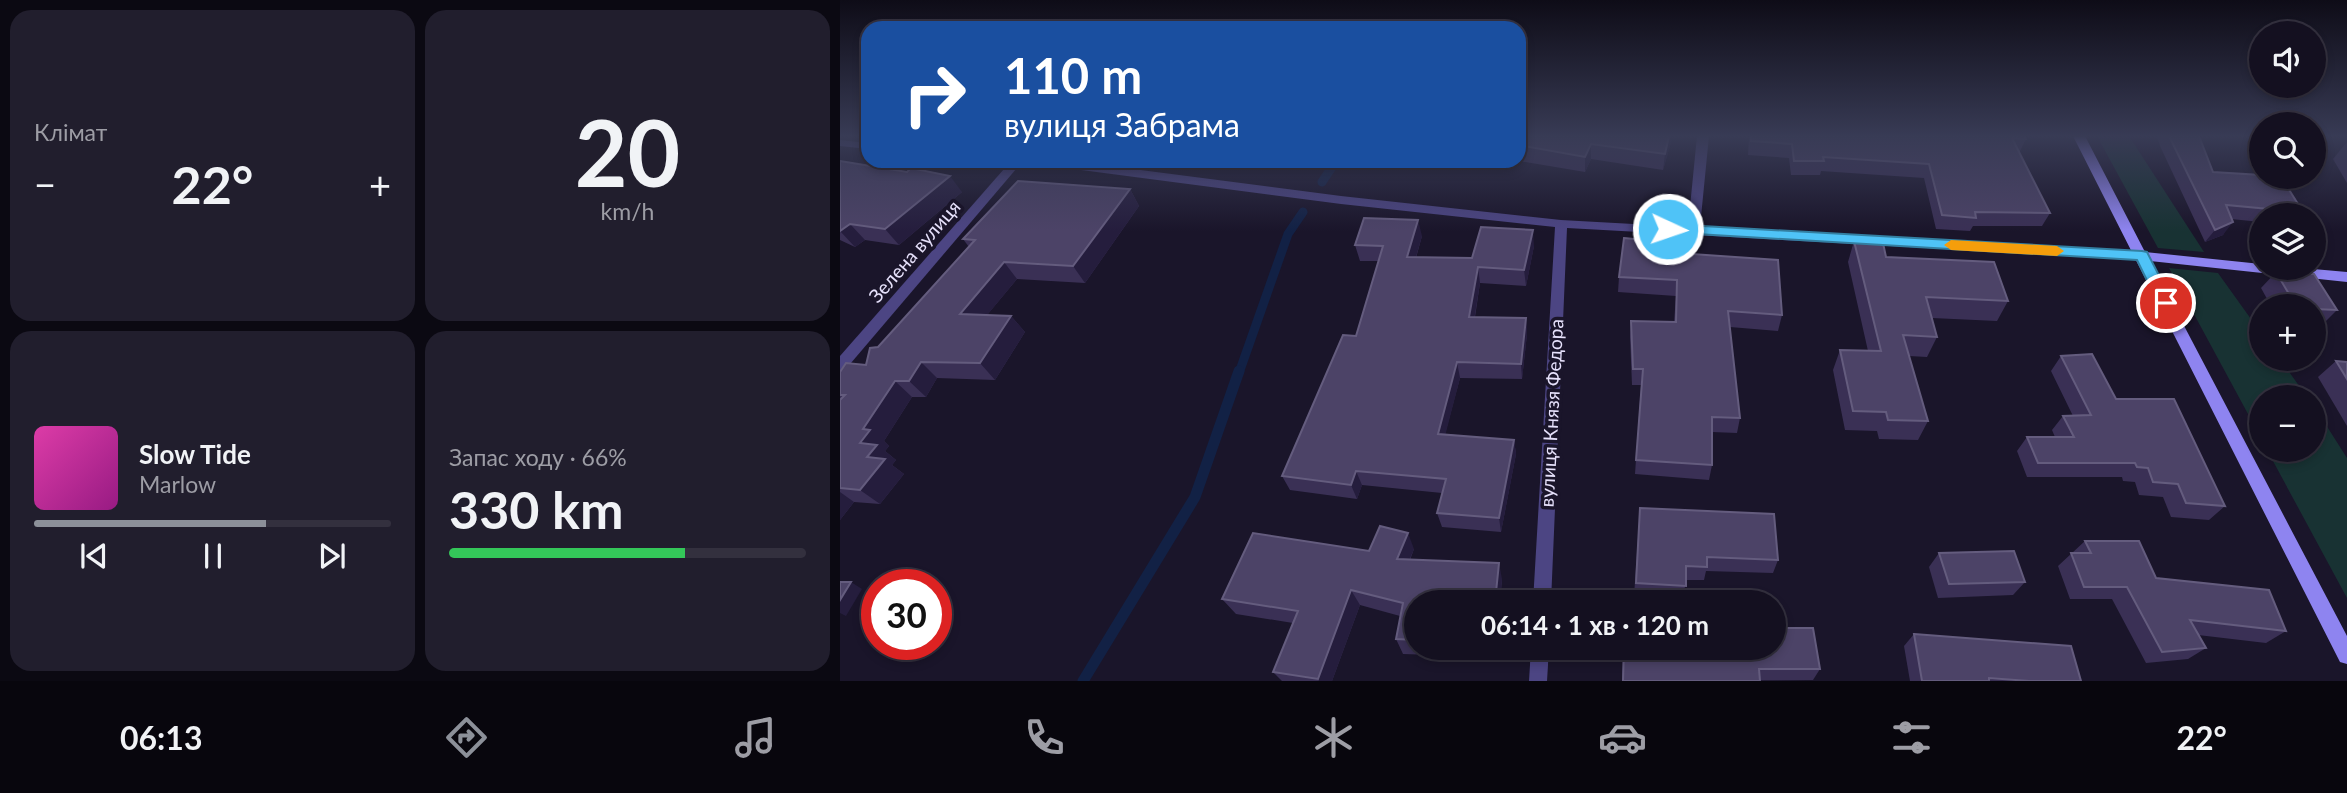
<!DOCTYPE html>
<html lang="uk">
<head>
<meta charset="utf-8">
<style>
	body { margin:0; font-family:Lato,sans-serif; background:#211e2d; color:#f1f3f6; height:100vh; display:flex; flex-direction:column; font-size:26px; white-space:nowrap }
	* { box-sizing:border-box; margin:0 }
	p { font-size:23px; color:#9d9da5 }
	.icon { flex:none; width:38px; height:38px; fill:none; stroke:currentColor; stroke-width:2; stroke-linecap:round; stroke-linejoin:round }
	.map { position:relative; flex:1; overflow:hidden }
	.drawer { display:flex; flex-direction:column; gap:10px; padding:10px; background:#0b0912; width:840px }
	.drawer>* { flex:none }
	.guide { position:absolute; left:21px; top:21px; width:665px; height:147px; border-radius:21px; box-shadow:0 4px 10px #0003,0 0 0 2px #33303e; background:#1a4fa0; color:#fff; overflow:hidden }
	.controls { position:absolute; left:1409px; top:21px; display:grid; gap:14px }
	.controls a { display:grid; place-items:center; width:77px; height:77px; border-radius:50%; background:#141020; box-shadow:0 4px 10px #0003,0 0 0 2px #33303e; font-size:35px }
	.speed { position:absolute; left:21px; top:569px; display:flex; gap:14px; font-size:35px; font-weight:700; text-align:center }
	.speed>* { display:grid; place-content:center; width:91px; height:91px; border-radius:50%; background:#141020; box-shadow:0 4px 10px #0003,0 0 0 2px #33303e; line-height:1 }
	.speed .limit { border:10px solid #d22; background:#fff; color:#111 }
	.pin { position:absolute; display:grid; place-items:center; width:60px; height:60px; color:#fff; margin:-30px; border:4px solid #fff; border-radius:50%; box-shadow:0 2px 7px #0007 }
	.me { position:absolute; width:77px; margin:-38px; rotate:93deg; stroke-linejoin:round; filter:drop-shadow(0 0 5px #0008) }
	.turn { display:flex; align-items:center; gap:24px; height:147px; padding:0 28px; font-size:32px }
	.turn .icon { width:91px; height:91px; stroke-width:2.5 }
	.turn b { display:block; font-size:49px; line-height:60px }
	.big { font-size:52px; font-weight:700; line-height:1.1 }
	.drawer .tile { flex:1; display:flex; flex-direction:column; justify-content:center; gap:10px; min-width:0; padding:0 24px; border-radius:21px; background:#211e2d }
	.drawer .dial { align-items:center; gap:0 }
	.dial b { font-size:91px; line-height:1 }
	.song { display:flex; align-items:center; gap:21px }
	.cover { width:84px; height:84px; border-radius:10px; background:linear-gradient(135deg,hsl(320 70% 55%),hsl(310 70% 35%)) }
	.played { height:7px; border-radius:4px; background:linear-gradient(90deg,#8c9099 65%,#33303e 65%) }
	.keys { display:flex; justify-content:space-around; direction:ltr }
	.heat { display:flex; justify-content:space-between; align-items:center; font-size:38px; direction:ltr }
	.charge { height:10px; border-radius:5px; background:linear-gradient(90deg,#34c759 66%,#33303e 0) }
	.drawer .tiles { flex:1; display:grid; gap:10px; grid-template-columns:repeat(2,1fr) }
	.trip { position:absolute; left:564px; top:590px; width:382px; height:70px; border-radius:35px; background:#141020; box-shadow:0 4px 10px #0003,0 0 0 2px #33303e; font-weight:700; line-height:70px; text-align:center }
	.menu { display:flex; height:112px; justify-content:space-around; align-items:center; background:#08060d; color:#9d9da5 }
	.menu .icon { width:49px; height:49px }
	.menu .active { color:#8c9099 }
	.menu b { font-size:32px; color:#f1f3f6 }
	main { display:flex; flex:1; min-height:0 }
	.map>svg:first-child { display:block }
	.green { fill:#183233 }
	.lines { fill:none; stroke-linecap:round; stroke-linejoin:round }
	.stream-far1 { stroke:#122145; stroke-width:9 }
	.stream { stroke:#122145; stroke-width:11 }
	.street { fill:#4c4583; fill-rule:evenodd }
	.secondary { fill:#8e84f0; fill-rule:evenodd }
	.wall { fill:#3a3055 }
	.shaded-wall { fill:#251d3d }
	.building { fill:#4c4367; stroke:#645c7e; stroke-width:2 }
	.route { fill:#4fc3f7; stroke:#337fa1; stroke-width:2 }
	.slow { fill:#f59e0b }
	.labels { text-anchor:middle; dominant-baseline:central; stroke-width:7; stroke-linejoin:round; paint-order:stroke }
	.street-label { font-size:19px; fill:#e6e1fb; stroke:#1a152a }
</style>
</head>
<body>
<main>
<section class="drawer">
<div class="tiles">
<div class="tile"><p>Клімат</p>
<div class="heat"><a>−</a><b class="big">22°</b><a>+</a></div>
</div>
<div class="tile dial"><b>20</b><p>km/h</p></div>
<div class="tile">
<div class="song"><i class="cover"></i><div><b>Slow Tide</b><p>Marlow</p></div></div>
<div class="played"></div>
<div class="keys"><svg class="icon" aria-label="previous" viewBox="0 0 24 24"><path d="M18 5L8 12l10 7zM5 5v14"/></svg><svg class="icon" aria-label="pause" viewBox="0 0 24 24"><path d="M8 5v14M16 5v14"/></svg><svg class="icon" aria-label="next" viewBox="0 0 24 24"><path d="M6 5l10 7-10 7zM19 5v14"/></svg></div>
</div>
<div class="tile"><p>Запас ходу · 66%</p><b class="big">330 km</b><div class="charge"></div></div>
</div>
</section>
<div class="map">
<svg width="1507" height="681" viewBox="0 0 1507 681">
	<rect width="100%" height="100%" fill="#1a152a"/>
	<!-- green -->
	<g class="green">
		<path d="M 1257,136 L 1289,136 L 1364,252 L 1318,248 Z"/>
		<path d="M 1329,268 L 1378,273 L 1421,333 L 1421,359 L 1440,359 L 1467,397 L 1421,397 L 1421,438 Z"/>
		<path d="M 1474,406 L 1507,458 L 1507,598 L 1427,450 L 1474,450 Z"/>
	</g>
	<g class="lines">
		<!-- stream-far1 -->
		<g class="stream-far1">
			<path d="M 482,182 L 496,161"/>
			<path d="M 399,373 L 448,234 L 463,212"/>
		</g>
		<!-- stream -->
		<path class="stream" d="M 243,681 L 355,497 L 399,371"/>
		<!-- street -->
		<g class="street">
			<path d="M 857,136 L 869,136 L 860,227 L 1302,252 L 1308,256 L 1302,260 L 727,228 L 711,602 L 693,602 L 715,227 L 501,204 L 203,165 L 197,161 L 231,161 L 501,196 L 721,220 L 848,227 Z"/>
			<path d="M 0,140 L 28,143 L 28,149 L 0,146 Z"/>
			<path d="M 171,161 L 183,161 L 5,370 L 0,372 L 0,356 Z"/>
			<path d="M 691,648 L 709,648 L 707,681 L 689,681 Z"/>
		</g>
		<!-- secondary -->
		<path class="secondary" d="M 1233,136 L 1245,136 L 1305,252 L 1421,264 L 1421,268 L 1462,268 L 1507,272 L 1507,282 L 1310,261 L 1507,636 L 1507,664 L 1500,662 Z"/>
	</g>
	<!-- wall -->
	<g class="wall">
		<path d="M 679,136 L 831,142 L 823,170 L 751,159 L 745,172 L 679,161 Z"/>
		<path d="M 909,136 L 1185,136 L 1186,139 L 1179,153 L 1210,213 L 1202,226 L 1133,226 L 1130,231 L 1096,229 L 1084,178 L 981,171 L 980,175 L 951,175 L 949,158 L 908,155 Z"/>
		<path d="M 1317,136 L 1359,136 L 1373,172 L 1463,212 L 1460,215 L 1421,215 L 1421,222 L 1391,219 L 1383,235 L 1365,242 L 1320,146 Z"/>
		<path d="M 1507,142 L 1507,183 L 1493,159 Z"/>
		<path d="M 0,161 L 122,192 L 59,245 L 25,240 L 15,247 L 0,240 Z"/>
		<path d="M 290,189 L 299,206 L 245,283 L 177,279 L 147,315 L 171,316 L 185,332 L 155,380 L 97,378 L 86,397 L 72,397 L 44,441 L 49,446 L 45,451 L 56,460 L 52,465 L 64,474 L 40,504 L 14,502 L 0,520 L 0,372 L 26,365 L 38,347 L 129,247 L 123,239 Z"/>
		<path d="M 582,236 L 576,258 L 632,258 L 694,246 L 686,286 L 640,283 L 635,317 L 686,318 L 687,334 L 682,379 L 620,378 L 605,434 L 674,440 L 676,454 L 661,532 L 602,527 L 597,513 L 602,493 L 522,485 L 517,499 L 450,490 L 442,476 L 516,336 L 538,261 L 520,261 L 515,245 Z"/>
		<path d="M 1014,241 L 1046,257 L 1168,301 L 1157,321 L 1092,318 L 1097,337 L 1087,357 L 1069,356 L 1088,421 L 1078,440 L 1039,439 L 1037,431 L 1005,430 L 993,370 L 1000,350 L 1028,351 L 1008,262 Z"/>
		<path d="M 823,252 L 942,315 L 938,331 L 890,327 L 900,418 L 897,433 L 872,432 L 872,465 L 869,480 L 795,474 L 801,385 L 792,385 L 790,337 L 791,321 L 834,322 L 836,296 L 778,292 L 779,277 Z"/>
		<path d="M 1436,272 L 1474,306 L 1431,306 L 1421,288 Z"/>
		<path d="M 1474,309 L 1497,310 L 1480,327 L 1474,327 Z"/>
		<path d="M 1221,356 L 1276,399 L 1385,506 L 1369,520 L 1331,517 L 1323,497 L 1299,495 L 1295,482 L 1283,481 L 1282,477 L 1187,477 L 1177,451 L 1187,437 L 1215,437 L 1212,430 L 1223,416 L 1233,416 L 1211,371 Z"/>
		<path d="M 1496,361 L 1507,362 L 1507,426 L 1478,377 Z"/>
		<path d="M 800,508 L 938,560 L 933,573 L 866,571 L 864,580 L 846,580 L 843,599 L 794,596 Z"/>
		<path d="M 1245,541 L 1316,578 L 1446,631 L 1426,643 L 1358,635 L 1366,648 L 1348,659 L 1306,663 L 1272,599 L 1230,599 L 1218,566 Z"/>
		<path d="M 574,549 L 570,560 L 662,579 L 660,602 L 576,602 L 576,648 L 655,648 L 654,657 L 563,654 L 556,639 L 560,616 L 520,605 L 492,681 L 442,681 L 433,672 L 453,623 L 396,614 L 382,599 L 529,551 Z"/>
		<path d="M 1099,553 L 1185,582 L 1173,595 L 1098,598 L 1089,567 Z"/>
		<path d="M 1074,634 L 1241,681 L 1070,681 L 1064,646 Z"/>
		<path d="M 783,648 L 933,648 L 980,669 L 973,680 L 782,681 Z"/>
	</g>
	<!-- shaded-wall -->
	<g class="shaded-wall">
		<path d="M 829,136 L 831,136 L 831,142 L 823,170 L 825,154 Z"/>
		<path d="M 751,144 L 751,159 L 745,172 L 745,157 Z"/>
		<path d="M 110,176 L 122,192 L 59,245 L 45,229 Z"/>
		<path d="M 290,189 L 299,206 L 245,283 L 233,266 Z"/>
		<path d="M 578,220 L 582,236 L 571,274 L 567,257 Z"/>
		<path d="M 1393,222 L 1383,235 L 1365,242 L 1375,230 Z"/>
		<path d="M 10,224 L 25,240 L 15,247 L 0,231 Z"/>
		<path d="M 693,230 L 694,246 L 686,286 L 684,270 Z"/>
		<path d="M 164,262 L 177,279 L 134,331 L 120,314 Z"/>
		<path d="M 638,267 L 640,283 L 632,333 L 629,317 Z"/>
		<path d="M 171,316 L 185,332 L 155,380 L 140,363 Z"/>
		<path d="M 686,318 L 687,334 L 682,379 L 681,364 Z"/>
		<path d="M 81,362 L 97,378 L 86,397 L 69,381 Z"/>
		<path d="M 617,362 L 620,378 L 602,448 L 598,434 Z"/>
		<path d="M 55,381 L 72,397 L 44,441 L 49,446 L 45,451 L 56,460 L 52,465 L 64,474 L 40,504 L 20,490 L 20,443 L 23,429 Z"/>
		<path d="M 674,440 L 676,454 L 661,532 L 659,518 Z"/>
		<path d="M 516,471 L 522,485 L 517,499 L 511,485 Z"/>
		<path d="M 0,492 L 14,502 L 0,520 Z"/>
		<path d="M 568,533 L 574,549 L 563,575 L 557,559 Z"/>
		<path d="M 659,563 L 662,579 L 660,602 L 655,602 Z"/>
		<path d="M 11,582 L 22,589 L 6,616 L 0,613 L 0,600 Z"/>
		<path d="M 511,590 L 520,605 L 492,681 L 479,681 L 478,679 Z"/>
		<path d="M 651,648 L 655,648 L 654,657 Z"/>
	</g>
	<!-- building -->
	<g class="building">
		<path d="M 679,136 L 829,136 L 825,154 L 751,144 L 745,157 L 679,145 Z"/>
		<path d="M 911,136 L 1185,136 L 1186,139 L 1172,138 L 1210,213 L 1135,212 L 1136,218 L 1102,215 L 1089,164 L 983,157 L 984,161 L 954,161 L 952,144 L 911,141 Z"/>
		<path d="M 1329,136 L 1359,136 L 1373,172 L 1421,175 L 1421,177 L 1441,177 L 1463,212 L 1386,205 L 1393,222 L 1375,230 Z"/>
		<path d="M 0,161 L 67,172 L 71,168 L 110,176 L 45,229 L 10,224 L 0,231 Z"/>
		<path d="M 178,181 L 290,189 L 233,266 L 164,262 L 120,314 L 171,316 L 140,363 L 81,362 L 69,381 L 55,381 L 23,429 L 30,430 L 20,443 L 37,445 L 27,457 L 45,459 L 20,490 L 0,488 L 0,400 L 5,395 L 0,395 L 0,372 L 6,363 L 26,365 L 30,348 L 38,347 L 135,240 L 123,239 Z"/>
		<path d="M 524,218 L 578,220 L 567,257 L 632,258 L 641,227 L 693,230 L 684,270 L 638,267 L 629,317 L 686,318 L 681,364 L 617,362 L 598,434 L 674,440 L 659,518 L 597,513 L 606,479 L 516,471 L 511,485 L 442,476 L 503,335 L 516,336 L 543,246 L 515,245 Z"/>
		<path d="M 784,238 L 824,242 L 823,252 L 938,260 L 942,315 L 888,311 L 900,418 L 872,417 L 872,465 L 796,460 L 803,369 L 793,369 L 791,321 L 836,322 L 837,280 L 779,277 Z"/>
		<path d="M 1014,241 L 1043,243 L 1046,257 L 1154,262 L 1168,301 L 1086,297 L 1097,337 L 1063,335 L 1088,421 L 1048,420 L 1046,412 L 1013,411 L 1000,350 L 1041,351 Z"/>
		<path d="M 1436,272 L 1474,274 L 1497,310 L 1474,309 L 1474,306 L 1456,306 Z"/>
		<path d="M 1252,354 L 1276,399 L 1334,399 L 1385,506 L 1346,503 L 1338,484 L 1313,482 L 1308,468 L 1297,467 L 1295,463 L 1198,463 L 1187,437 L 1234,437 L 1223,416 L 1251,415 L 1221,356 Z"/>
		<path d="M 1496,361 L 1507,362 L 1507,379 Z"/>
		<path d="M 800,508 L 934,514 L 938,560 L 867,557 L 867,567 L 846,566 L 846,586 L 796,583 Z"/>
		<path d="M 540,526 L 568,533 L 557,559 L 659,563 L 655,602 L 576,602 L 576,640 L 556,639 L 563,603 L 511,590 L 478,679 L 433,672 L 458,611 L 382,599 L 413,533 L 529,551 Z"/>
		<path d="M 1245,541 L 1299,541 L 1316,578 L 1429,590 L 1446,631 L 1350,620 L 1366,648 L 1322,652 L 1287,587 L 1244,587 L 1231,553 L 1251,553 Z"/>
		<path d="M 1174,551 L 1185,582 L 1109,584 L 1099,553 Z"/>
		<path d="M 0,582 L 11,582 L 0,600 Z"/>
		<path d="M 933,628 L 973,628 L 980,669 L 919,669 L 920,681 L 783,681 L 784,648 L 933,648 Z"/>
		<path d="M 1074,634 L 1231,646 L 1241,681 L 1189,681 L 1149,678 L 1149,681 L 1082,681 Z"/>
	</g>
	<!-- sky -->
	<linearGradient id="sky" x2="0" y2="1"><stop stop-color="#0e0c17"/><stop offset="0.59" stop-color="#383b55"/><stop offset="1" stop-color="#383b55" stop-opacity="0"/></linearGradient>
	<rect width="1507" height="231" fill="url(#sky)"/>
	<!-- route -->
	<path class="route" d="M 828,224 L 1302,251 L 1307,252 L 1333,303 L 1331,307 L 1320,307 L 1297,260 L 823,232 L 821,229 Z"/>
	<!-- slow -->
	<path class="slow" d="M 1111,240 L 1217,246 L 1224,251 L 1217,256 L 1111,250 L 1104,245 Z"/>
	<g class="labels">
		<!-- street labels -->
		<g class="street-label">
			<text transform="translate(74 251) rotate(-49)">Зелена вулиця</text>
			<text transform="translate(711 413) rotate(-87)">вулиця Князя Федора</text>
		</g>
	</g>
</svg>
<div class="controls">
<a><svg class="icon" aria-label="sound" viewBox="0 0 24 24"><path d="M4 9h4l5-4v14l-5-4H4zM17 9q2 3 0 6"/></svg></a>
<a><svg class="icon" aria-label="search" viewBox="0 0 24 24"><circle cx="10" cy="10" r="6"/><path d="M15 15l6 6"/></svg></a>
<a><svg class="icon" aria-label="layers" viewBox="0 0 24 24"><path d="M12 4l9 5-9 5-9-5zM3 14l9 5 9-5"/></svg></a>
<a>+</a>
<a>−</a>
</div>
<div class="speed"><div class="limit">30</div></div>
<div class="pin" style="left:1326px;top:303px;background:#d93025"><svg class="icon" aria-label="arrive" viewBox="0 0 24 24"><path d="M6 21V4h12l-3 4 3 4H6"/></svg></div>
<svg class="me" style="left:828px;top:229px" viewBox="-20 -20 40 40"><circle r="17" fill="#4fc3f7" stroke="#fff" stroke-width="3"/><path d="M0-11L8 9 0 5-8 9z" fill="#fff"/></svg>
<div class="trip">06:14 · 1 хв · 120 m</div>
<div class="guide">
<div class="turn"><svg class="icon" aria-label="right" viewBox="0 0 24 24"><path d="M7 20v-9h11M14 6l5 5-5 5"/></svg><div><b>110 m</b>вулиця Забрама</div></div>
</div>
</div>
</main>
<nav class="menu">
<b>06:13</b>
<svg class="icon active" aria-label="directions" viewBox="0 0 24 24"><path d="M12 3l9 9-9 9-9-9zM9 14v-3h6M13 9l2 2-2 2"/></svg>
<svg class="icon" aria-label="music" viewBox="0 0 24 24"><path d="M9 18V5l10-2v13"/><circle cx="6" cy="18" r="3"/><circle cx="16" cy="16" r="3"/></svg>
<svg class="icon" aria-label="phone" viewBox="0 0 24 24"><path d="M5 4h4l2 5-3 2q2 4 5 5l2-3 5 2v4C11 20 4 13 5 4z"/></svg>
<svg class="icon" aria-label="climate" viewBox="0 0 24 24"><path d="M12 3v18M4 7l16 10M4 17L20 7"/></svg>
<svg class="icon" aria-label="car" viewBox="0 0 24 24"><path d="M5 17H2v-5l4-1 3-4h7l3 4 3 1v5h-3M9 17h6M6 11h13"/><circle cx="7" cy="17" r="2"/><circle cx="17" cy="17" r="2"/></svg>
<svg class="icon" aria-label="filters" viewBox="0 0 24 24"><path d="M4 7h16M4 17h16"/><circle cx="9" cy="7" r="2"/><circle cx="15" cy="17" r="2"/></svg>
<b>22°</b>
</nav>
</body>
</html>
